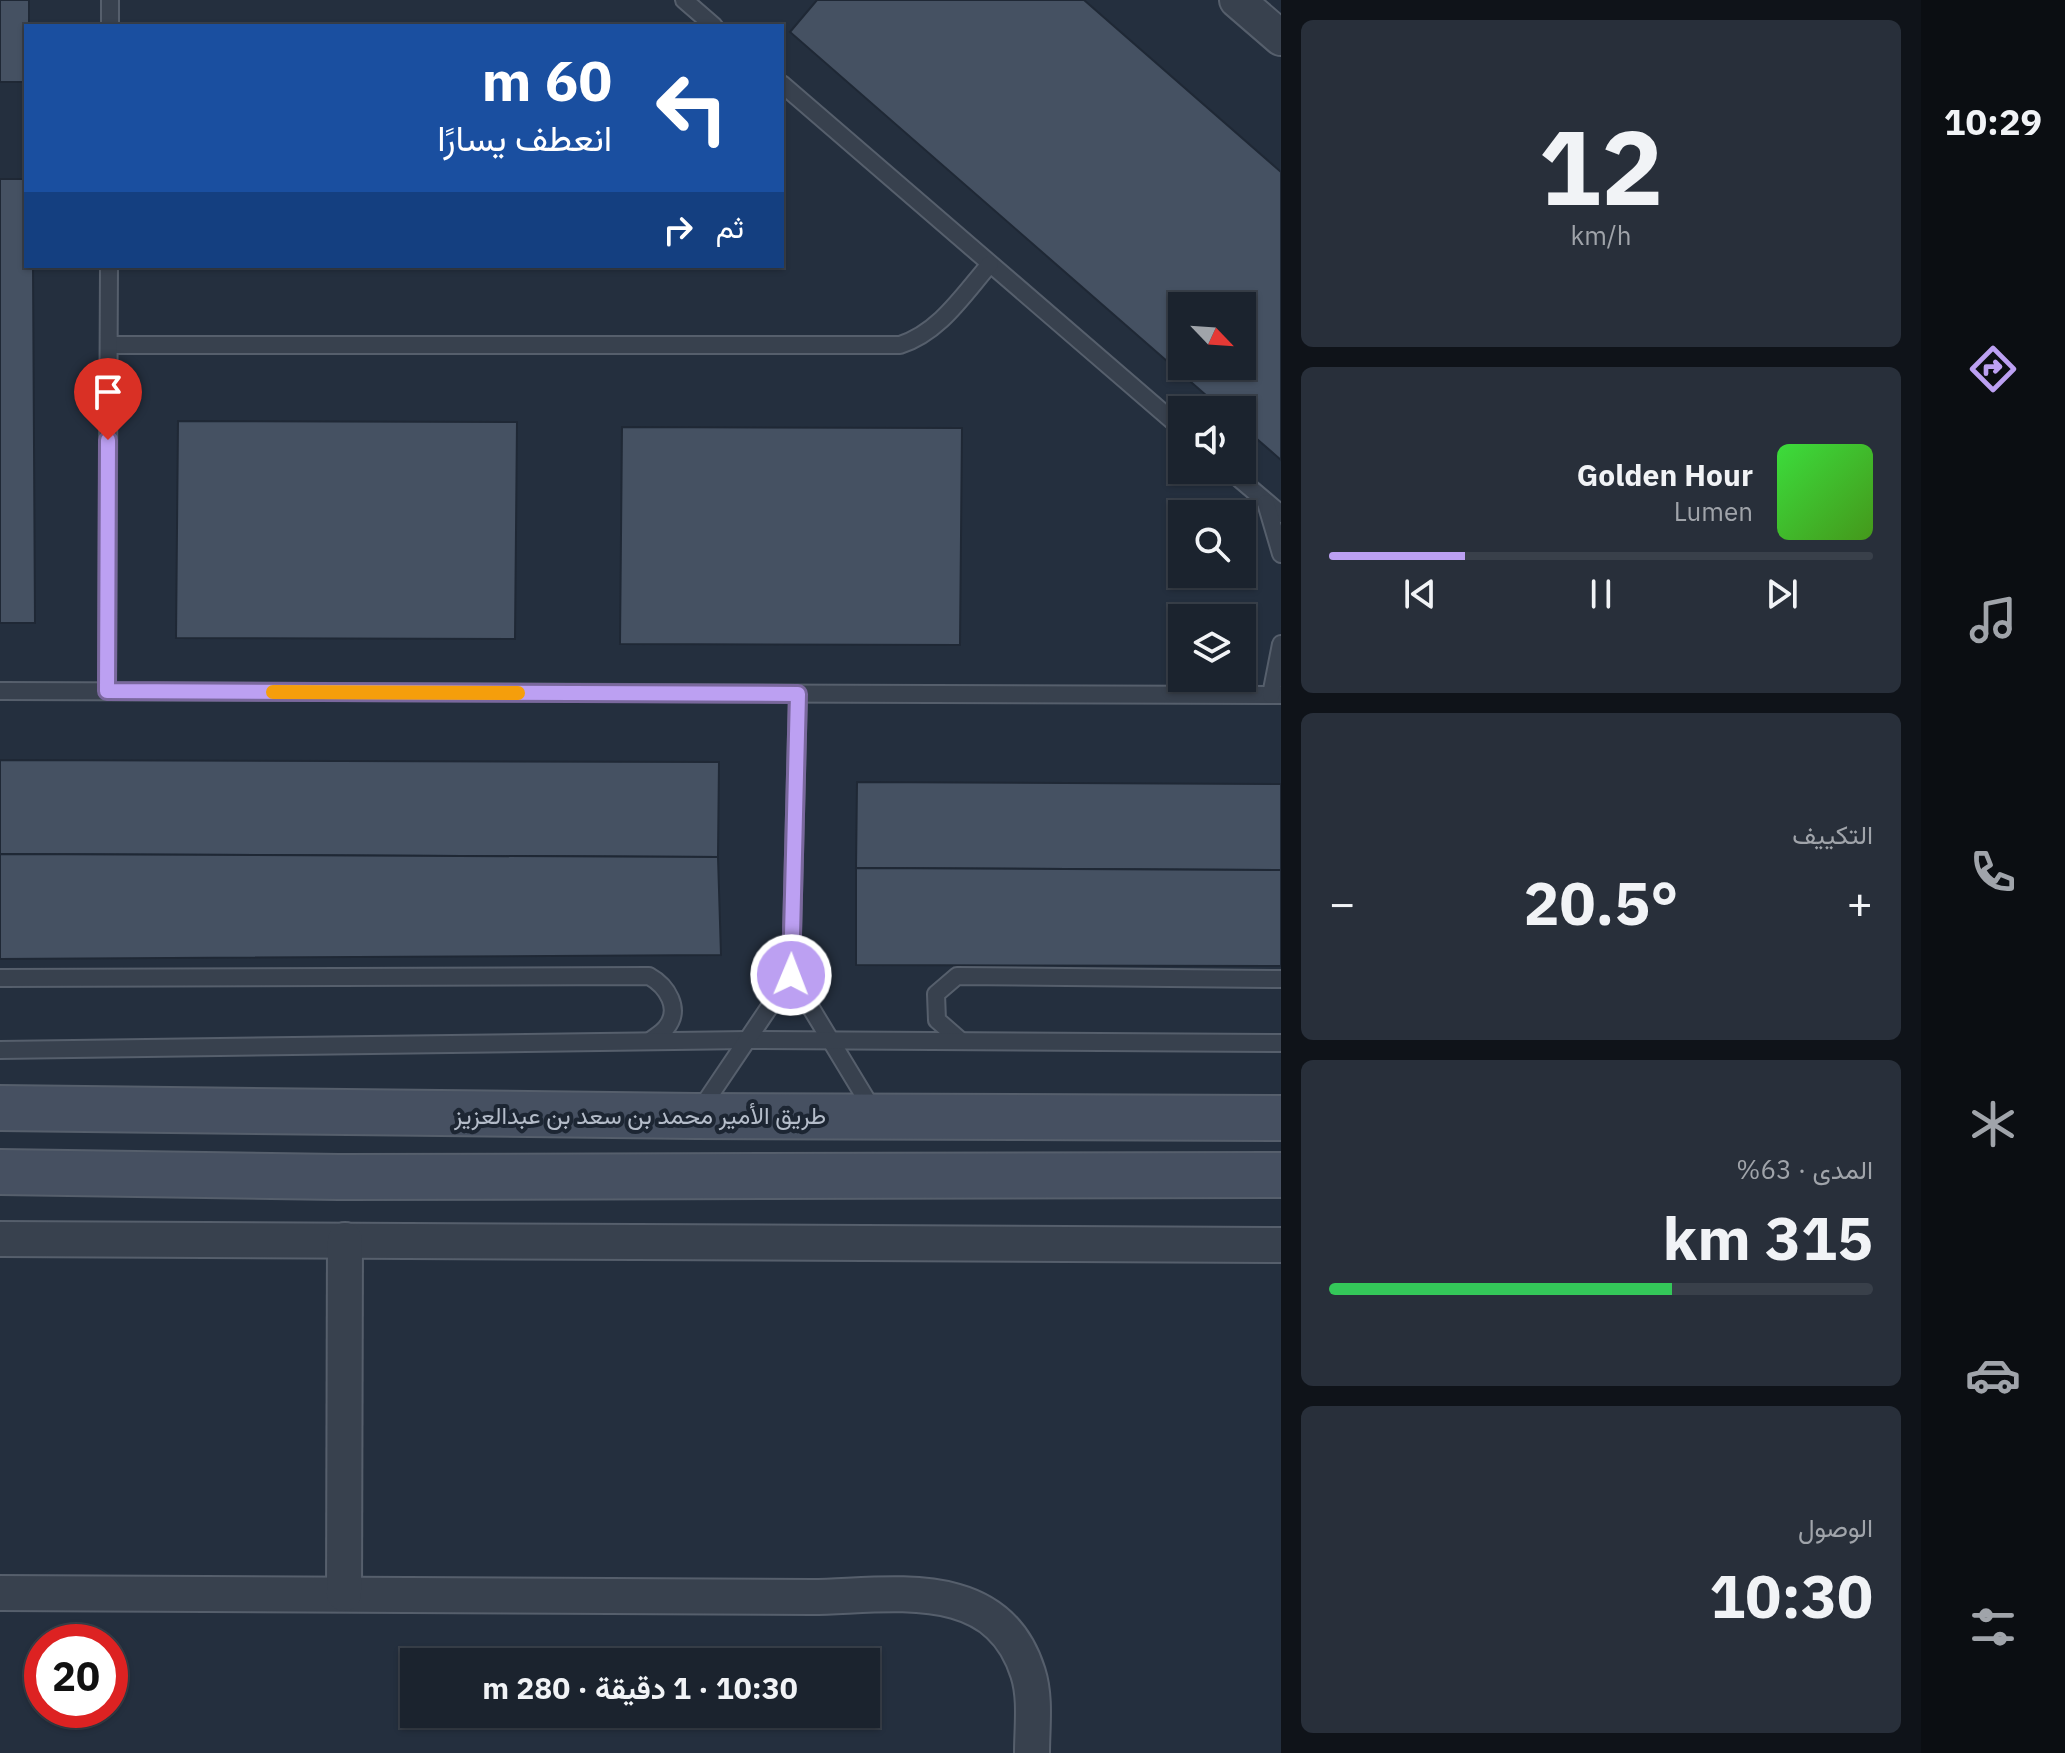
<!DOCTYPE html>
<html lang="ar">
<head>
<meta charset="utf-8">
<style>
	body { margin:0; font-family:"IBM Plex Sans",Vazirmatn,sans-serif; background:#282f3a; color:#f1f3f6; direction:rtl; height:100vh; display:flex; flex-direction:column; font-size:30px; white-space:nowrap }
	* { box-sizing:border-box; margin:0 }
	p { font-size:26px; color:#a0a4aa }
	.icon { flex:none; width:44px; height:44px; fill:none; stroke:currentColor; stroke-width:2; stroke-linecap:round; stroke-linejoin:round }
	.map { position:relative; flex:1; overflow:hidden; direction:ltr }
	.details { display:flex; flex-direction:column; gap:20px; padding:20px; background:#0f1319; width:640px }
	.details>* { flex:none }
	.hud { position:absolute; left:24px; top:24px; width:760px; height:244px; border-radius:0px; box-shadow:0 2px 6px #0004,0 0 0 2px #39404a; direction:rtl; background:#1a4fa0; color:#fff; overflow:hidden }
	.needle { width:52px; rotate:115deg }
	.buttons { position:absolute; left:1168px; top:292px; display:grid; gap:16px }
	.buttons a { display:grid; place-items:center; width:88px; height:88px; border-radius:0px; background:#1b232e; box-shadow:0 2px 6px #0004,0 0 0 2px #39404a; font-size:40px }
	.speed { position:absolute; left:24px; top:1624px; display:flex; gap:16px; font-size:40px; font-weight:700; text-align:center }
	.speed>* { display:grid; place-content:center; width:104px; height:104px; border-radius:50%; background:#1b232e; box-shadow:0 2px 6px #0004,0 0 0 2px #39404a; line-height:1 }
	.speed .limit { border:12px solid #d22; background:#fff; color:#111 }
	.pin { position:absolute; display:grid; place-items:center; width:68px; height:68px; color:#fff; margin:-82px -34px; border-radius:50% 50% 50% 0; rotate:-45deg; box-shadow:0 0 8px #0007 }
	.pin .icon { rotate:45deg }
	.me { position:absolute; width:88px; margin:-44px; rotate:1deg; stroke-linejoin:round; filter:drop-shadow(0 0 6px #0008) }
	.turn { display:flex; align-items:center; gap:28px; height:168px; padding:0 40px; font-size:36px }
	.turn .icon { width:104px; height:104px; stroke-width:2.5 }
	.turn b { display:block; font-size:56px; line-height:68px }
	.then { display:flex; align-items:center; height:76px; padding:0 40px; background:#0003; gap:16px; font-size:30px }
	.big { font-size:60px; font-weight:700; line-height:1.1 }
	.details .widget { flex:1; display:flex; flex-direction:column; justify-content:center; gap:12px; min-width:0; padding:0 28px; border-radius:12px; background:#282f3a }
	.details .dial { align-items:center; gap:0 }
	.dial b { font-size:104px; line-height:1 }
	.song { display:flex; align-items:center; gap:24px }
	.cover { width:96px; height:96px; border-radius:12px; background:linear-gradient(135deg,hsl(120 70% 55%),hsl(100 70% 35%)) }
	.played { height:8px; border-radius:4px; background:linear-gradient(90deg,#bca0f2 25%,#39404a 25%) }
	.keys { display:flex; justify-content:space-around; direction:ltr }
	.heat { display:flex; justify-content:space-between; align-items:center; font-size:44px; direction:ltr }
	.charge { height:12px; border-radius:6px; background:linear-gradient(90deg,#34c759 63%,#39404a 0) }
	.trip { position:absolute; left:400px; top:1648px; width:480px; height:80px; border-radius:0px; background:#1b232e; box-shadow:0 2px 6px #0004,0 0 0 2px #39404a; font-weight:700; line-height:80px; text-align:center; direction:rtl }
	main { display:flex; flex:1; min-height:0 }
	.tab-bar { display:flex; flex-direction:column; width:144px; justify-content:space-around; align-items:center; background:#0b0e12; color:#a0a4aa }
	.tab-bar .icon { width:56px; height:56px }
	.tab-bar .on { color:#bca0f2 }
	.tab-bar b { font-size:36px; color:#f1f3f6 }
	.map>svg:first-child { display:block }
	.building { fill:#455162; stroke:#1f2835; stroke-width:2; fill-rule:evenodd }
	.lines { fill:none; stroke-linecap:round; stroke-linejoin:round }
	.service-casing { stroke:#565f6c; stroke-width:20 }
	.minor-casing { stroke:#565f6c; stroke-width:38 }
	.secondary-casing { stroke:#565f6c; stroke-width:48 }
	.service { stroke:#38414e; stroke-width:16 }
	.minor { stroke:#38414e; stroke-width:34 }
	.secondary { stroke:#465061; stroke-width:44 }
	.route-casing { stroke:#7a689d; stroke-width:20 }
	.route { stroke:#bca0f2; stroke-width:14 }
	.slow { stroke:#f59e0b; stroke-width:14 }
	.labels { text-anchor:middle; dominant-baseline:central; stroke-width:8; stroke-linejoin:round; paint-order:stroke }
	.street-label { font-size:24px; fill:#b4bcc9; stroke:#1d2633 }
</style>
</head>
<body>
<main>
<nav class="tab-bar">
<b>10:29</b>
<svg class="icon on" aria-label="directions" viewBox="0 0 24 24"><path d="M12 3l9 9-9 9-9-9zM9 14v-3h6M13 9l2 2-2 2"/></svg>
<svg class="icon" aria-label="music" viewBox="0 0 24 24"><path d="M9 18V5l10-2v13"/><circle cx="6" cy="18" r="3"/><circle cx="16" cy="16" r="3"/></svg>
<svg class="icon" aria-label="phone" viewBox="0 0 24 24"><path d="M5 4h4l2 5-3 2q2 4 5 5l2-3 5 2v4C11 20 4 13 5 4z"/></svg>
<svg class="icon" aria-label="climate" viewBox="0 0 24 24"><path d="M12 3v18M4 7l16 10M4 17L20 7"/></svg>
<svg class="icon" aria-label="car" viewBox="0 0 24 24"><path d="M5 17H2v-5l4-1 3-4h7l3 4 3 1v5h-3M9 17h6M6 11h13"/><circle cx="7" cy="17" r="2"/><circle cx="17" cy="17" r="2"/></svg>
<svg class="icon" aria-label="filters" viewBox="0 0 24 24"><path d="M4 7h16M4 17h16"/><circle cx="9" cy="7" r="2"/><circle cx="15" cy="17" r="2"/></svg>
</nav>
<section class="details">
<div class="widget dial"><b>12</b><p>km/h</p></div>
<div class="widget">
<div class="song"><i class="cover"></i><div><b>Golden Hour</b><p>Lumen</p></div></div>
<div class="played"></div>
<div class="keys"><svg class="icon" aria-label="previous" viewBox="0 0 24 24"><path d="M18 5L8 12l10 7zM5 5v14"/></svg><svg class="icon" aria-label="pause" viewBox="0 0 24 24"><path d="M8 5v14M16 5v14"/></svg><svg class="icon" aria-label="next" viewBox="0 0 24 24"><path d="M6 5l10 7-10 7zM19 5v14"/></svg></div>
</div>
<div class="widget"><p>التكييف</p>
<div class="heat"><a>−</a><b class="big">20.5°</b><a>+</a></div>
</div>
<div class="widget"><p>المدى · 63%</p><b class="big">315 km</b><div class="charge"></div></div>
<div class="widget"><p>الوصول</p><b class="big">10:30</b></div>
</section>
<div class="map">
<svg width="1281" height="1753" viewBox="0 0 1281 1753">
	<rect width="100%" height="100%" fill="#242f3e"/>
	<!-- building -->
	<g class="building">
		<path d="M 0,0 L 29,0 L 29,26 L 26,26 L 26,82 L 0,82 Z"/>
		<path d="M 817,0 L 1084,0 L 1281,172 L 1281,460 L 1242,426 L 1242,410 L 1223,410 L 790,32 ZM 1182,306 L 1242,306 L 1242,366 L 1182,366 Z"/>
		<path d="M 0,179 L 26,179 L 26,266 L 33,266 L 35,623 L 0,623 Z"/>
		<path d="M 178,421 L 517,422 L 515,639 L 176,638 Z"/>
		<path d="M 622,427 L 962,428 L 960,645 L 620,644 Z"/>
		<path d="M 0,760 L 719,762 L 718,857 L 0,854 Z"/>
		<path d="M 857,782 L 1281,784 L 1281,870 L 856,868 Z"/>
		<path d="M 0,854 L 718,857 L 721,955 L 0,959 Z"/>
		<path d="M 856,868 L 1281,870 L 1281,966 L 856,965 Z"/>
	</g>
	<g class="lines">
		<defs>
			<g id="service">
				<path d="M 684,0 L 714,26"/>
				<path d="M 110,26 L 110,0"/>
				<path d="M 782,84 L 1182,429"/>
				<path d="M 109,345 L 900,345 C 940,332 963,295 990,264"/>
				<path d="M 1229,470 L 1281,514"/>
				<path d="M 1266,503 L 1281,554"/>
				<path d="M 0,691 L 1281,695"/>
				<path d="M 107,691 L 109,266"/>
				<path d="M 798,694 L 791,975 L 874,1112"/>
				<path d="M 1271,695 L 1281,644"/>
				<path d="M 0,978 L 649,976 C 667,986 682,1009 666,1028 C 662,1033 655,1037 650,1041"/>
				<path d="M 961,1041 L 937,1020 L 936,994 L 957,976 L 1281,979"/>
				<path d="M 0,1050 L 748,1040 L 1281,1043"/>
				<path d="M 700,1110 L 791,975"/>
			</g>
			<g id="minor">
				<path d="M 1237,0 L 1281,38"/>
				<path d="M 0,1239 L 1281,1245"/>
				<path d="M 0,1593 L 812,1597 C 892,1596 997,1574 1028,1673 C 1036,1698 1032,1727 1032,1753"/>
				<path d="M 344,1594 L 345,1240"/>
			</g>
			<g id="secondary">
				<path d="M 0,1108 L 695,1116 L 1281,1118"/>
				<path d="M 0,1172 L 339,1177 L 1281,1175"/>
			</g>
		</defs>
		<!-- service casing -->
		<use href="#service" class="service-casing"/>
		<!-- minor casing -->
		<use href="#minor" class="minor-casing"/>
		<!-- secondary casing -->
		<use href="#secondary" class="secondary-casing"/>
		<!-- service -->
		<use href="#service" class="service"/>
		<!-- minor -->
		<use href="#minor" class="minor"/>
		<!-- secondary -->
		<use href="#secondary" class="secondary"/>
	</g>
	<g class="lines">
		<defs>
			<path id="route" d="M 108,440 L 107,691 L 798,694 L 791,975"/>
		</defs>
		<!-- route casing -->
		<use href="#route" class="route-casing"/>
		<!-- route -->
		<use href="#route" class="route"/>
		<!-- slow -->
		<path class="slow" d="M 273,692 L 518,693"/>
	</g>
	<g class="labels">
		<!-- street labels -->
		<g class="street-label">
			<text x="640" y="1115">طريق الأمير محمد بن سعد بن عبدالعزيز</text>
		</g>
	</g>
</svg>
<div class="buttons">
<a><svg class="needle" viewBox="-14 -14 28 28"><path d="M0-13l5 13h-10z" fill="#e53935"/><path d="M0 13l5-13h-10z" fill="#a0a4aa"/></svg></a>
<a><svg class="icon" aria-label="sound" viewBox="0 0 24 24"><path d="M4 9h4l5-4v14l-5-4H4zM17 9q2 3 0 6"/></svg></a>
<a><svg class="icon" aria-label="search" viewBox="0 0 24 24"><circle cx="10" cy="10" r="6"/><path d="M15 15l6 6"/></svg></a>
<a><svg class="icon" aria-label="layers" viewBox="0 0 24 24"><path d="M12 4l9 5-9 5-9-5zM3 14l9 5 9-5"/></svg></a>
</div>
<div class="speed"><div class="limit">20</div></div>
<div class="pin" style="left:108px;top:440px;background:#d93025"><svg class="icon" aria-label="arrive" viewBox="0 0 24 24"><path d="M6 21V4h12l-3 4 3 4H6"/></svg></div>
<svg class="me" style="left:791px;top:975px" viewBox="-20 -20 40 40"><circle r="17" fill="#bca0f2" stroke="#fff" stroke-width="3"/><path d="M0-11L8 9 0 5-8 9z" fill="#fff"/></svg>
<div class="trip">10:30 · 1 دقيقة · 280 m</div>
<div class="hud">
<div class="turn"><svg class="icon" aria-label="left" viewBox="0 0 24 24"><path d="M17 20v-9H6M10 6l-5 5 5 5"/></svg><div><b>60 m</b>انعطف يسارًا</div></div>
<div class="then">ثم<svg class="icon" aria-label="right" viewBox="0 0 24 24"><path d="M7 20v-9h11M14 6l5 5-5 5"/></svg></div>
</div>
</div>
</main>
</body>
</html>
